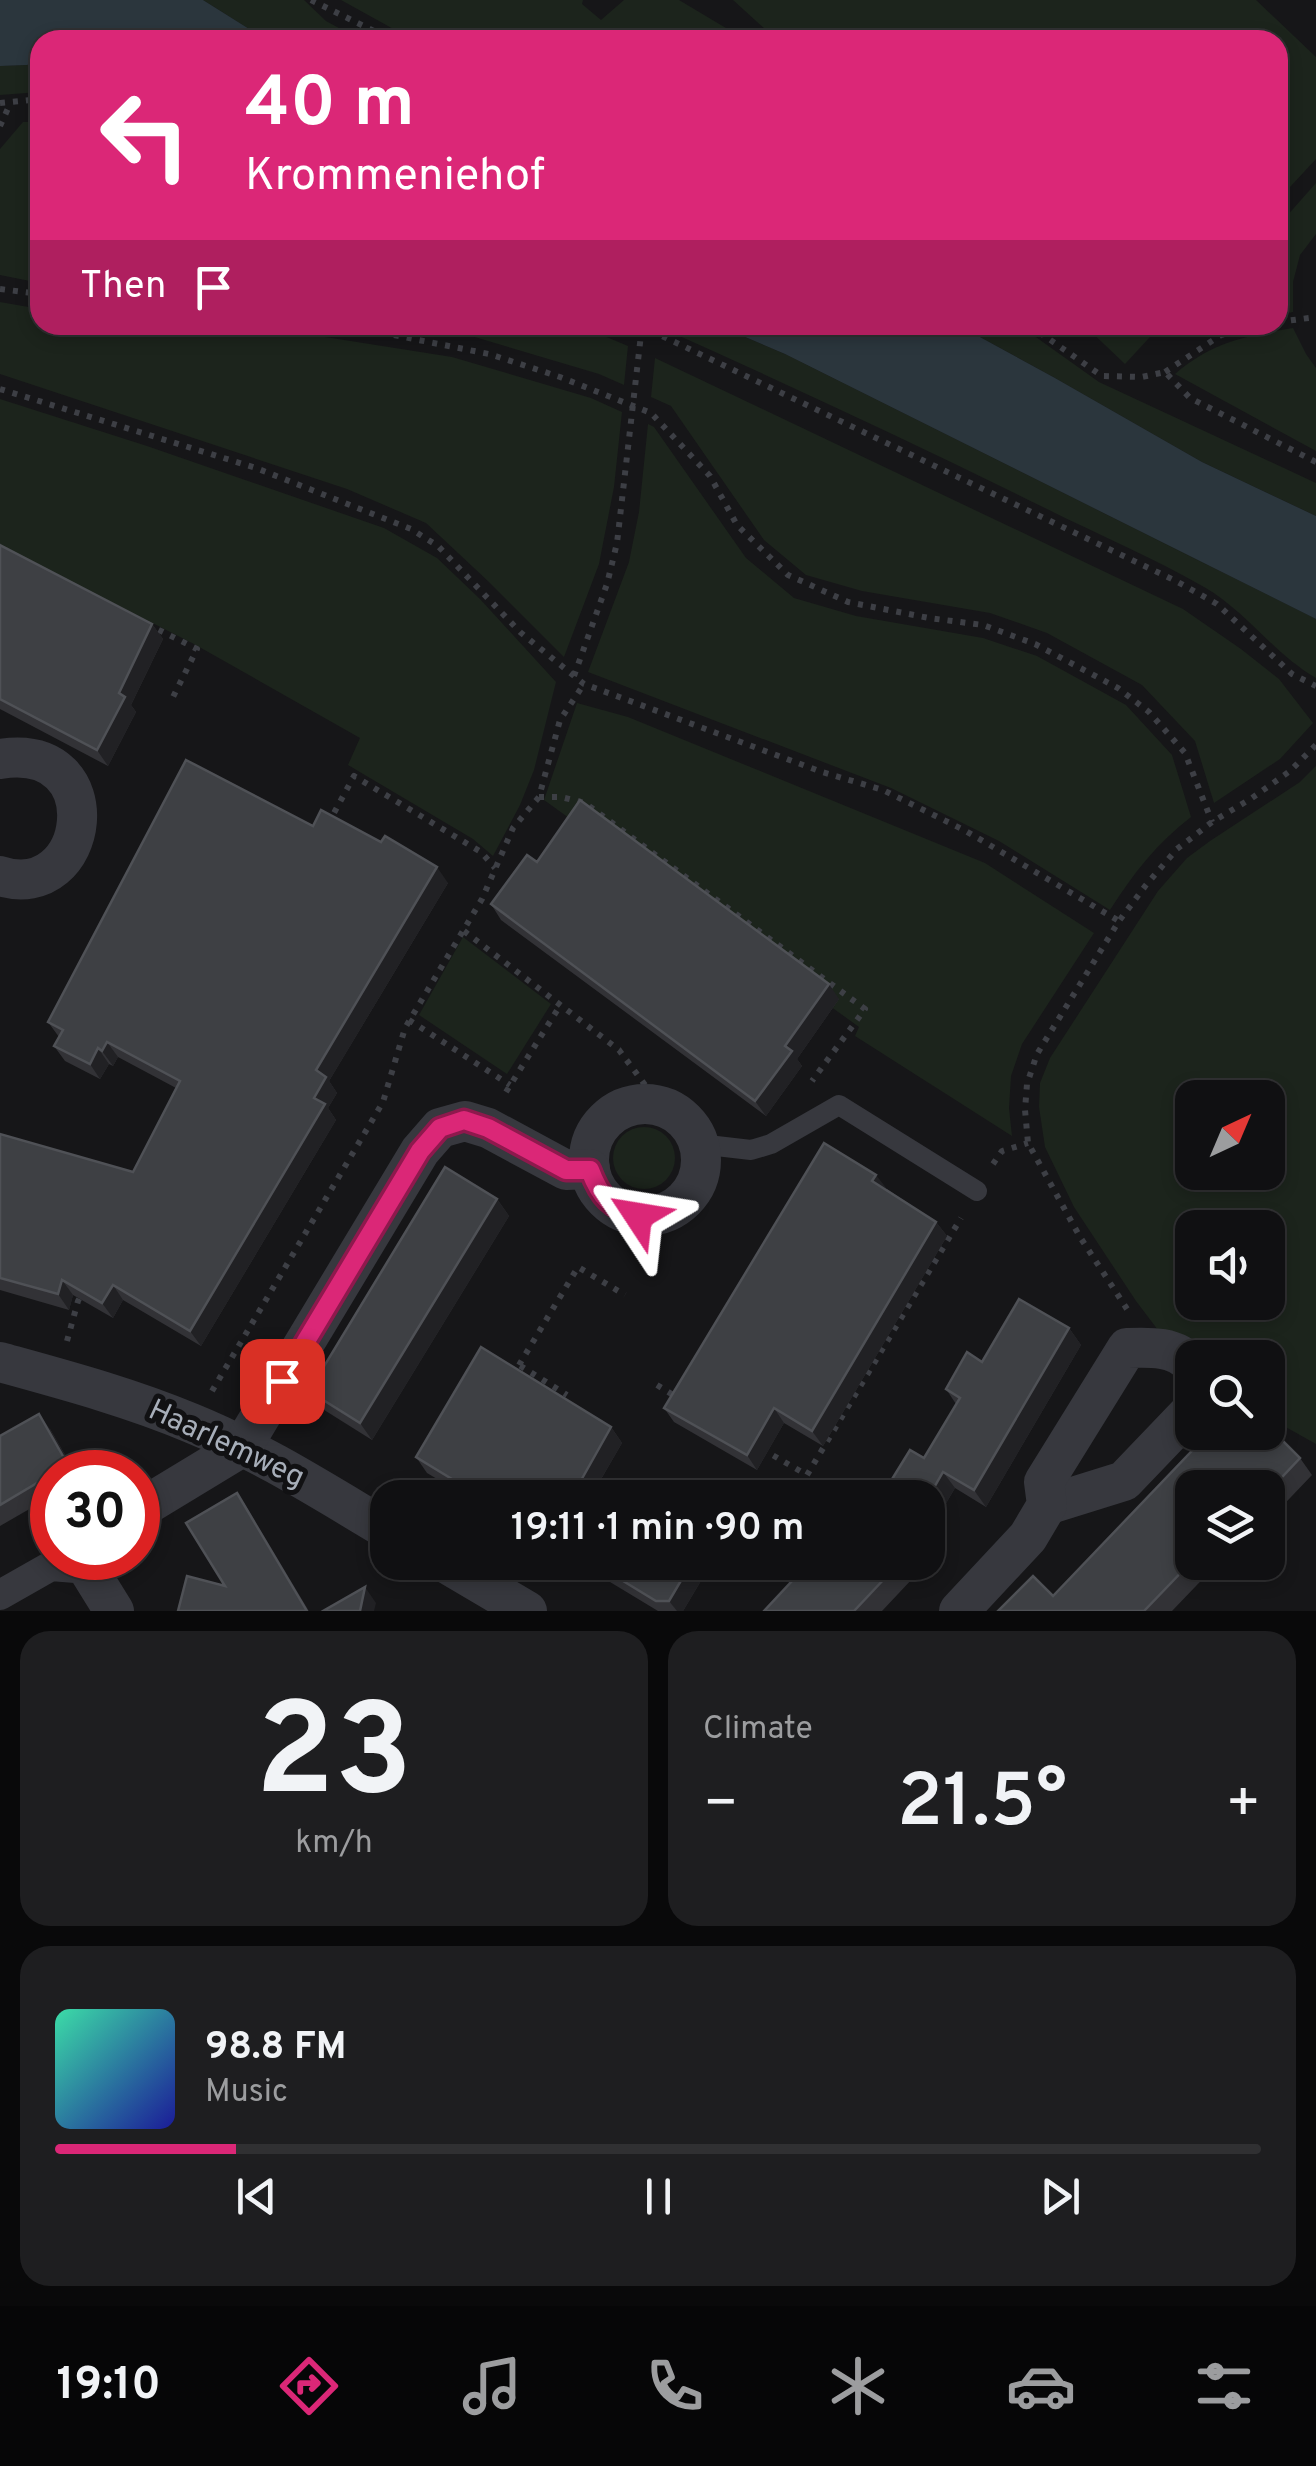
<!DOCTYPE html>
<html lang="en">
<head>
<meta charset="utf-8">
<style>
	body { margin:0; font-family:Overpass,sans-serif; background:#1e1e20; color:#f1f3f6; height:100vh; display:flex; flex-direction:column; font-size:38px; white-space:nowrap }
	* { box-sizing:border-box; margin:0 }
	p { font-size:32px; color:#9c9d9f }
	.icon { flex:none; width:55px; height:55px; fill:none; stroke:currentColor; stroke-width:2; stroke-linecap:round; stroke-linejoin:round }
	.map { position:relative; height:1611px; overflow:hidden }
	.drawer { display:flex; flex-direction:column; gap:20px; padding:20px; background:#09090a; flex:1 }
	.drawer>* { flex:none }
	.guide { position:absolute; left:30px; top:30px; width:1258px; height:305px; border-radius:30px; box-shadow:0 5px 15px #0003,0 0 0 2px #303032; background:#db2777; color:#fff; overflow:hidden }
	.needle { width:65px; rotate:44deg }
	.buttons { position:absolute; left:1175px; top:1080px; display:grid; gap:20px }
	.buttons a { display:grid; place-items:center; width:110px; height:110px; border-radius:20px; background:#101012; box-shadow:0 5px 15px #0003,0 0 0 2px #303032; font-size:50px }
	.speed { position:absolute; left:30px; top:1450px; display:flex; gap:20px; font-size:50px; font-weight:700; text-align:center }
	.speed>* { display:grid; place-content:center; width:130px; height:130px; border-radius:50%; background:#101012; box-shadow:0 5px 15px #0003,0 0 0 2px #303032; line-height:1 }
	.speed .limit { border:15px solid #d22; background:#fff; color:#111 }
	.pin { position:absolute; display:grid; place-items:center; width:85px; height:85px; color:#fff; margin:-42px; border-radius:20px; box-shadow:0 5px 15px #0006 }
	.me { position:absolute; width:110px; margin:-55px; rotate:303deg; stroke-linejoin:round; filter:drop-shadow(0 0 8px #0008) }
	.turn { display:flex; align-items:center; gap:35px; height:210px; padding:0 50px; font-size:45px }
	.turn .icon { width:130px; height:130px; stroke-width:2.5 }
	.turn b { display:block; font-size:70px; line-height:85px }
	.then { display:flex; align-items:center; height:95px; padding:0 50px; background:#0003; gap:20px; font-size:38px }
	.big { font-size:75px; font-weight:600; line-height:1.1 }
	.drawer .card { flex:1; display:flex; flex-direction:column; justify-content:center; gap:15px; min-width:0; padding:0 35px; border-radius:30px; background:#1e1e20 }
	.drawer .dial { align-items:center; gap:0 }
	.dial b { font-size:130px; line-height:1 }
	.song { display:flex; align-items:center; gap:30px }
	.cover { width:120px; height:120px; border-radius:15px; background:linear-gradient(135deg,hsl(160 70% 55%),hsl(240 70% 35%)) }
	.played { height:10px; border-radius:5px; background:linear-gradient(90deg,#db2777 15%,#303032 15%) }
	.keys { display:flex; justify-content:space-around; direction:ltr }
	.heat { display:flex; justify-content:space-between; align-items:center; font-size:55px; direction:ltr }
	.drawer .tiles { flex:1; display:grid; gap:20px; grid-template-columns:1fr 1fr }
	.card:last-child { grid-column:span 2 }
	.trip { position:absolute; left:370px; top:1480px; width:575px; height:100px; border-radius:30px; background:#101012; box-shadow:0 5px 15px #0003,0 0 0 2px #303032; font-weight:600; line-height:100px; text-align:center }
	.menu { display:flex; height:160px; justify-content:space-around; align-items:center; background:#060607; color:#9c9d9f }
	.menu .icon { width:70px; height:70px }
	.menu .selected { color:#db2777 }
	.menu b { font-size:45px; color:#f1f3f6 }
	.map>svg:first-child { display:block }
	.green { fill:#1c241c; fill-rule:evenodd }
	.water { fill:#2b363d }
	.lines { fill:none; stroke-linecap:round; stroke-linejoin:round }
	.path { stroke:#3d3f45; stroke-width:6; stroke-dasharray:5 8; stroke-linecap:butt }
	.service { stroke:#37383e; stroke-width:20 }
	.pedestrian { stroke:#37383e; stroke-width:30 }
	.minor { stroke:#37383e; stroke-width:40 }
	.wall { fill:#323236 }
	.shaded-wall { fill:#212124 }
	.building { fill:#3e4044; stroke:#4f5156; stroke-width:2.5 }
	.route-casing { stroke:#8e194d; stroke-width:25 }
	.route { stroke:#db2777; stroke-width:18 }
	.labels { text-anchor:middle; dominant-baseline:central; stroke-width:10; stroke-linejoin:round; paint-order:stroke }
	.street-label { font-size:30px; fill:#a7aeb9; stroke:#111113 }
</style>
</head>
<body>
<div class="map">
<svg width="1316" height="1611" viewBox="0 0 1316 1611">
	<rect width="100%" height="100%" fill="#161618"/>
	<!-- green -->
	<g class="green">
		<path d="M 203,0 L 304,0 L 326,21 L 361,40 L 267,40 Z"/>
		<path d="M 341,0 L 583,0 L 582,4 L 601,20 L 624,0 L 679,0 L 746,40 L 420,40 L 397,31 Z"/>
		<path d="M 733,0 L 1256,0 L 1316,57 L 1316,159 L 1278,200 L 1278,40 L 777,40 Z"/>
		<path d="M 40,61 L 40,92 L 0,95 L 0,66 L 27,65 Z"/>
		<path d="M 23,122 L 40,122 L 40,283 L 0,275 L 0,149 Z"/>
		<path d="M 1316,183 L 1316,234 L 1300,255 L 1293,282 L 1293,312 L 1278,315 L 1278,226 Z"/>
		<path d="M 0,302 L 40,309 L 40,325 L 249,325 L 452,357 L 591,398 L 622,412 L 614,487 L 599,564 L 564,657 L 489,582 L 426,523 L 347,489 L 0,374 Z"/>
		<path d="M 410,325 L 578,325 L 628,346 L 624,385 L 599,374 L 458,332 Z"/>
		<path d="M 655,325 L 717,325 L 785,354 L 1316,619 L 1316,678 C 1274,654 1246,611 1204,587 C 1154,558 1099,535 1047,509 C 918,445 787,384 655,325 Z"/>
		<path d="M 958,325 L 1019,325 L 1099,382 L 1316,483 L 1316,516 L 1202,462 L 1055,378 Z"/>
		<path d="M 1084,325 L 1161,325 L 1125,364 Z"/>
		<path d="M 1293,328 L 1306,354 L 1316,368 L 1316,451 L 1175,374 C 1213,341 1246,336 1293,328 Z"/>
		<path d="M 655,358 L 1183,609 L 1241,649 L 1279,679 L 1313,723 L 1280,759 L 1214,803 L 1195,741 L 1142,685 L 1047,633 L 990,613 L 862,591 L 806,575 L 764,540 L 671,406 L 651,397 Z"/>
		<path d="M 0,399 L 147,446 L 384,528 L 437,558 L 480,599 L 556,682 L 534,770 L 520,805 L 493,856 L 473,839 L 348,765 L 360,738 L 194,644 L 0,546 Z"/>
		<path d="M 648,424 L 654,427 L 746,558 L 794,598 L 856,616 L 983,638 L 1037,656 L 1126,705 L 1172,755 L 1191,817 C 1157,843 1133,874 1110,910 L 999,841 L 891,788 L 588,672 L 629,562 L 639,512 Z"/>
		<path d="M 577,703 L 628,717 L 985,863 L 1094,933 L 1022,1044 L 1011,1076 L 1009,1108 L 1012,1136 L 855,1036 L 859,1027 L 544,800 Z"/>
		<path d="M 1316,766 L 1316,1444 L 1268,1417 L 1268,1358 L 1203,1357 L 1164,1338 L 1136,1301 L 1074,1207 L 1045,1147 L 1039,1107 L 1040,1083 L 1050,1058 L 1158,891 L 1187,858 L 1210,841 L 1300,782 ZM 1192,1098 L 1268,1098 L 1268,1172 L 1192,1172 ZM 1192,1228 L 1268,1228 L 1268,1302 L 1192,1302 Z"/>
		<path d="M 463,937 L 551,1004 L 507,1074 L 419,1015 Z"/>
		<circle cx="644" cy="1158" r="31"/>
	</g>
	<!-- water -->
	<g class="water">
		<path d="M 0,0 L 203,0 L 267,40 L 40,40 L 40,61 L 27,65 L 0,66 Z"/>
		<path d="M 717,325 L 958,325 L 1055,378 L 1202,462 L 1316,516 L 1316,619 L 785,354 Z"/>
	</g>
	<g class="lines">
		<!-- path -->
		<g class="path">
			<path d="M 311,0 L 392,40"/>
			<path d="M 0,103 L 40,99"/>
			<path d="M 0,126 L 10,104"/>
			<path d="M 0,289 L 40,294"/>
			<path d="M 1278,322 L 1316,317"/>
			<path d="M 343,325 L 489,354 L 560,377 L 651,413 L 710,476 L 737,525 L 788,575 L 848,602 L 929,618 L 983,625 L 1035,644 L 1118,688 L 1149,712 L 1185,753 L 1212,822"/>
			<path d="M 639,325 L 1176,581 L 1217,604 L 1292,674 L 1316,686"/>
			<path d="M 1029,325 L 1102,376 L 1142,377 L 1165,372 L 1190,398 L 1316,462"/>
			<path d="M 1165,372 L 1221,335 L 1263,325"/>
			<path d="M 0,389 L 256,468 L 411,529 L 438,546 L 520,632 L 584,684 L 822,772 L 883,790 L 964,830 L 1119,921"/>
			<path d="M 147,624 L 197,649 L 173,697"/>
			<path d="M 574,676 L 607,584 L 617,543 L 642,326"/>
			<path d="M 539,797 L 561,797 L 585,803 L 865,1009 L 812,1081"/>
			<path d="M 328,824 L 354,776 L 481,852 L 495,868"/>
			<path d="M 464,931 L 619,1050 L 660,1105"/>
			<path d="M 409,1020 L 510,1085"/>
			<path d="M 506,1092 L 561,1004"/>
			<path d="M 993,1164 L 1002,1151 L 1028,1143"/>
			<path d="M 1127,1309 L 1080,1237 L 1028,1143 L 1025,1110 L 1027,1084 L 1037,1054 L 1119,921 L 1146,885 L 1177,849 L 1212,822 L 1252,798 L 1290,771 L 1316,745"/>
			<path d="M 67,1341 L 78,1301 L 83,1291"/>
			<path d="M 519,1365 L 578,1267 L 625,1295"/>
			<path d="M 513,1375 L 519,1365 L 567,1395"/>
			<path d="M 657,1385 L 678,1398"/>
			<path d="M 212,1391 L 383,1102 L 405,1028 L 482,899 L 513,828 L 539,797 L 560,720 L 584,684"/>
			<path d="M 762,1449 L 807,1475 L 961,1218"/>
			<path d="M 438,1498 L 449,1480"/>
		</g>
		<!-- service -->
		<path class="service" d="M 699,1144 L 751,1150 L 771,1144 L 839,1105 L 977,1191"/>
		<!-- pedestrian -->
		<path class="pedestrian" d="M 0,1595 L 51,1566 L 88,1569"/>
		<!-- minor -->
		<g class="minor">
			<path d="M 0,759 C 114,741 91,905 0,876"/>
			<circle cx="645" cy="1160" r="56"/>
			<path d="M 0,1362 C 65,1380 129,1397 191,1423 C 260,1451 324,1492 388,1530"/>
			<path d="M 1047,1505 L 1124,1481 L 1192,1410"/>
			<path d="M 138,1510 L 242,1447 L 420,1151 L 440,1128 L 465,1121 L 488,1128 L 566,1170 L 590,1169"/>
			<path d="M 95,1558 L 88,1569 L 114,1611"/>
			<path d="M 444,1562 L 527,1611"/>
			<path d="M 959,1611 L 1028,1537 L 1047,1505 L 1044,1482 L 1127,1348 C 1150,1347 1176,1346 1192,1365"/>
		</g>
	</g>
	<!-- wall -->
	<g class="wall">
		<path d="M 0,545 L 152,624 L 163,639 L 131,705 L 136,712 L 108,766 L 0,709 Z"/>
		<path d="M 313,826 L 448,883 L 329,1081 L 337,1093 L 328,1108 L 336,1120 L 201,1346 L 123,1300 L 113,1318 L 73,1295 L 69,1310 L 0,1290 L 0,1134 L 133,1172 L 176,1088 L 118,1057 L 113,1066 L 109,1064 L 100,1079 L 65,1061 L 54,1046 L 59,1037 L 48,1022 Z"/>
		<path d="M 537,862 L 839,999 L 797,1059 L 802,1066 L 766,1116 L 501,920 L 491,904 Z"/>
		<path d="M 887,1189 L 936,1222 L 947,1236 L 823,1446 L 784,1423 L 757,1470 L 674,1422 L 664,1408 Z"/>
		<path d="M 497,1199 L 509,1216 L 372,1440 L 321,1408 L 309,1391 Z"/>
		<path d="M 1069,1328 L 1081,1345 L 986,1507 L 955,1488 L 928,1534 L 928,1498 L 924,1458 L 956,1404 L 946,1389 L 982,1362 Z"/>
		<path d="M 1268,1426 L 1300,1458 L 1312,1475 L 1268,1521 L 1268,1488 L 1192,1488 L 1192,1562 L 1219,1562 L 1172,1611 L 998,1611 L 1033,1576 L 1053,1596 L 1210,1432 L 1232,1432 L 1246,1446 L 1259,1432 L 1268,1432 Z"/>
		<path d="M 611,1427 L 622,1443 L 593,1493 L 601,1498 L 469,1498 L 427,1473 L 416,1457 Z"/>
		<path d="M 50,1429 L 75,1472 L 52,1472 L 52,1496 L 0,1526 L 0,1436 Z"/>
		<path d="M 928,1559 L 929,1561 L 882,1611 L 764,1611 L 790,1584 L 783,1575 L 795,1562 L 928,1562 Z"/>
		<path d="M 577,1562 L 703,1562 L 708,1569 L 683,1611 L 658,1611 Z"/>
	</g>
	<!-- shaded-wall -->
	<g class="shaded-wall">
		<path d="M 152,624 L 163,639 L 131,705 L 136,712 L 108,766 L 97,750 L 119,693 Z"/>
		<path d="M 437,867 L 448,883 L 329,1081 L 337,1093 L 328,1108 L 336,1120 L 201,1346 L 190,1331 L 314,1098 L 316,1070 Z"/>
		<path d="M 829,984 L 839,999 L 797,1059 L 802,1066 L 766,1116 L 755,1101 L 785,1046 Z"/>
		<path d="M 107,1042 L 118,1057 L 113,1066 L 102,1051 Z"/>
		<path d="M 98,1048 L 109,1064 L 100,1079 L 90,1064 Z"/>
		<path d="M 876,1175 L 887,1189 L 872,1181 Z"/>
		<path d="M 497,1199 L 509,1216 L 372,1440 L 360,1423 Z"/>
		<path d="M 936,1222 L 947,1236 L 823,1446 L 812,1431 Z"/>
		<path d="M 62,1280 L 73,1295 L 69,1310 L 58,1294 Z"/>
		<path d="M 113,1285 L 123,1300 L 113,1318 L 102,1303 Z"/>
		<path d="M 1069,1328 L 1081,1345 L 986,1507 L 974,1490 Z"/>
		<path d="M 774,1408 L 784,1423 L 757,1470 L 747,1455 Z"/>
		<path d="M 39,1414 L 50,1429 L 75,1472 L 68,1465 Z"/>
		<path d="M 611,1427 L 622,1443 L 590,1498 L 579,1484 Z"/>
		<path d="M 943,1472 L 955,1488 L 928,1534 L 928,1498 Z"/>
		<path d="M 237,1493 L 248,1509 L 309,1611 L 307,1611 Z"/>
		<path d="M 692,1562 L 703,1562 L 708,1569 L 683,1611 L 677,1611 L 669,1601 Z"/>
		<path d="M 365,1587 L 376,1603 L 374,1611 L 360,1611 Z"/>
	</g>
	<!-- building -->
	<g class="building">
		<path d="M 0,545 L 152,624 L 119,693 L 125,697 L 97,750 L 0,699 Z"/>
		<path d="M 186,760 L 313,826 L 321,810 L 381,842 L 385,836 L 437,867 L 316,1070 L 326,1077 L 314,1098 L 325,1104 L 190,1331 L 113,1285 L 102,1303 L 62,1280 L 58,1294 L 0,1278 L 0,1134 L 133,1172 L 180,1081 L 107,1042 L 102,1051 L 98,1048 L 90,1064 L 54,1046 L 63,1030 L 48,1022 Z"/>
		<path d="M 580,800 L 829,984 L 785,1046 L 792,1051 L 755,1101 L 491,904 L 527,855 L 537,862 Z"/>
		<path d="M 824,1143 L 876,1175 L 872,1181 L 936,1222 L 812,1431 L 774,1408 L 747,1455 L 664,1408 Z"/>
		<path d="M 445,1167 L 497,1199 L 360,1423 L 309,1391 Z"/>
		<path d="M 1019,1299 L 1069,1328 L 974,1490 L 943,1472 L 928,1498 L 873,1498 L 884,1487 L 886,1489 L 910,1450 L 924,1458 L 960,1398 L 946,1389 L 967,1352 L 982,1362 Z"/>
		<path d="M 481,1347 L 611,1427 L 579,1484 L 601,1498 L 483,1498 L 416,1457 Z"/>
		<path d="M 39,1414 L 68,1465 L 56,1472 L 52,1472 L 52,1474 L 0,1505 L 0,1436 Z"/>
		<path d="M 1268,1426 L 1300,1458 L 1268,1492 L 1268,1488 L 1192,1488 L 1192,1561 L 1144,1611 L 998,1611 L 1033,1576 L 1053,1596 L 1210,1432 L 1232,1432 L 1246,1446 L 1259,1432 L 1268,1432 Z"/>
		<path d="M 237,1493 L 307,1611 L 178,1611 L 187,1576 L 225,1586 L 186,1523 Z"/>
		<path d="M 592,1562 L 692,1562 L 669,1601 L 656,1601 Z"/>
		<path d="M 795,1562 L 900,1562 L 854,1611 L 764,1611 L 791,1582 L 783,1575 Z"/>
		<path d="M 365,1587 L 360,1611 L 323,1611 Z"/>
	</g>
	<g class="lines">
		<defs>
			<path id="route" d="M 282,1381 L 420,1151 L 440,1128 L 464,1120 L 488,1128 L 566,1170 L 590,1170 C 600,1197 610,1208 638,1216"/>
		</defs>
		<!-- route casing -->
		<use href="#route" class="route-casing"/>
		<!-- route -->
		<use href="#route" class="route"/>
	</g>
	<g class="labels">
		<!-- street labels -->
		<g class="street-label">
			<text transform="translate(226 1445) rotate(25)">Haarlemweg</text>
		</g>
	</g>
</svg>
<div class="buttons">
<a><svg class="needle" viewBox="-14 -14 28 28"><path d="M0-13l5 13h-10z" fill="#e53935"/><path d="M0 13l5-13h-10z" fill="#9c9d9f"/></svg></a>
<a><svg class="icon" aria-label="sound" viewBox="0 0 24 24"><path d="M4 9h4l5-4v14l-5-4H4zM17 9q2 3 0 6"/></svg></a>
<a><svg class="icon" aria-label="search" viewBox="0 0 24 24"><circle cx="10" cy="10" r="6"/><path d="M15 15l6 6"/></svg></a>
<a><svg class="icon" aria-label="layers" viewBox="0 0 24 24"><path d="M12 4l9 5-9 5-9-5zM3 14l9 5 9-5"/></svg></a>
</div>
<div class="speed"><div class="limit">30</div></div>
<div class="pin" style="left:282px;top:1381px;background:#d93025"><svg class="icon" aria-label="arrive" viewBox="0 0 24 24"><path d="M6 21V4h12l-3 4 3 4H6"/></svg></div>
<svg class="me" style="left:638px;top:1216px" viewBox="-20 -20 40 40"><path d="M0-17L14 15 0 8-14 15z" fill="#db2777" stroke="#fff" stroke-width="4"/></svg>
<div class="trip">19:11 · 1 min · 90 m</div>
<div class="guide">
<div class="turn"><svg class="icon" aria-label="left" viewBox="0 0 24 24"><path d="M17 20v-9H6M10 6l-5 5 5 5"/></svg><div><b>40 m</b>Krommeniehof</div></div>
<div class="then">Then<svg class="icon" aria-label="arrive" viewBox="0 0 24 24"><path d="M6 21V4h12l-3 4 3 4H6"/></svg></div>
</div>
</div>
<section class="drawer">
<div class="tiles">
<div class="card dial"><b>23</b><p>km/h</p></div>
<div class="card"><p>Climate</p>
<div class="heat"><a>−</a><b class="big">21.5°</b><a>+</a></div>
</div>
<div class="card">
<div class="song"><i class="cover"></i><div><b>98.8 FM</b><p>Music</p></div></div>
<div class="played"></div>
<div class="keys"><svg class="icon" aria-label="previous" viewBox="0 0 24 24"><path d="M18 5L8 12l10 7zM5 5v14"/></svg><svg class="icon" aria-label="pause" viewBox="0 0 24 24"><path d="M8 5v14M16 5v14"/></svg><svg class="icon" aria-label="next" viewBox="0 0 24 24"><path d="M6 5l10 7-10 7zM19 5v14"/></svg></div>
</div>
</div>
</section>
<nav class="menu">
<b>19:10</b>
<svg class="icon selected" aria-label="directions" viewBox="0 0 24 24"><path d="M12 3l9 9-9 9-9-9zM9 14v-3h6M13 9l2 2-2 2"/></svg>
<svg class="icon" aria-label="music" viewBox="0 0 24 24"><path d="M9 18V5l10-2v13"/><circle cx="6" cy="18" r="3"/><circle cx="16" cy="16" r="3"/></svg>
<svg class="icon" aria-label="phone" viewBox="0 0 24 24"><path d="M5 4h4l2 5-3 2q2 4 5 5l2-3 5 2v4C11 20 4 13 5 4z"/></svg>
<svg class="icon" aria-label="climate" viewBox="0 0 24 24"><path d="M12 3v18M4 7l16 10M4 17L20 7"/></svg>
<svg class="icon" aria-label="car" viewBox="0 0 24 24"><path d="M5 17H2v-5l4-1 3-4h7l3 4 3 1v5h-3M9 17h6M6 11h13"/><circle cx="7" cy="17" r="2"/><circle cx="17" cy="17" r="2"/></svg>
<svg class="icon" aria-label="filters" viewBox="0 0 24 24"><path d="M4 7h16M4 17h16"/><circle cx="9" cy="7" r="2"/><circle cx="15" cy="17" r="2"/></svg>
</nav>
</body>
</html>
